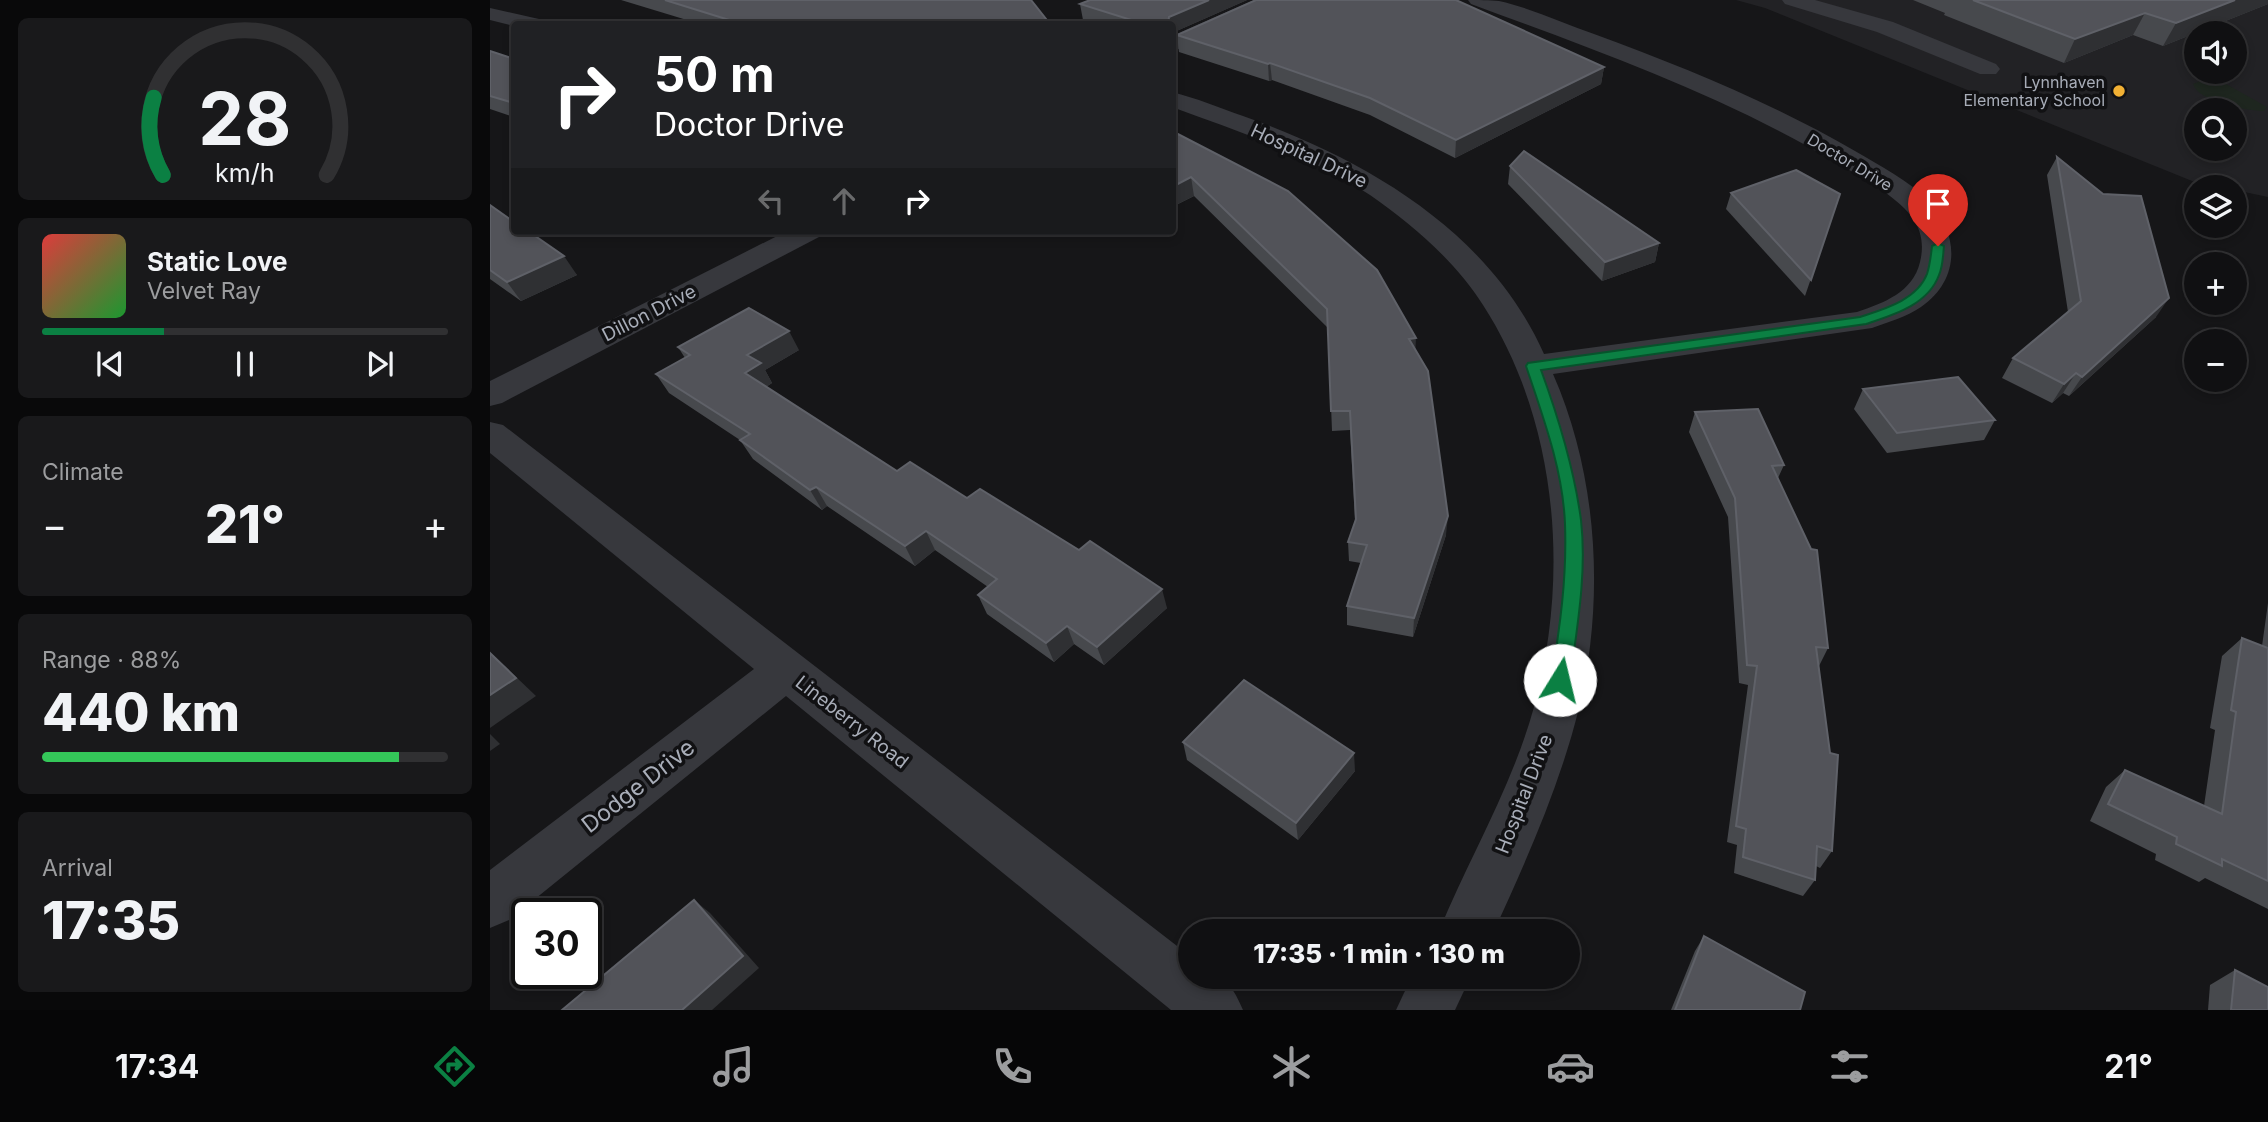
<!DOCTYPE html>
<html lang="en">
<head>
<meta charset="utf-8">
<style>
	body { margin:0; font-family:Inter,sans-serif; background:#19191b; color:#f1f3f6; height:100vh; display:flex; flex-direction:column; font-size:26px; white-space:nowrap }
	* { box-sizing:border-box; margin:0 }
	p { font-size:23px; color:#9c9d9f }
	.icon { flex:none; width:38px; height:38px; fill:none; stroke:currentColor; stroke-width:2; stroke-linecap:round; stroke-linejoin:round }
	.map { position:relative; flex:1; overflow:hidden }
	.drawer { display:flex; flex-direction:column; gap:18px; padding:18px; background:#09090a; width:490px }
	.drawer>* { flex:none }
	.banner { position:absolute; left:21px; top:21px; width:665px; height:214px; border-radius:7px; box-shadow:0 4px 10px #0003,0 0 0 2px #303032; background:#202124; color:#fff; overflow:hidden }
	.controls { position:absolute; left:1694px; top:21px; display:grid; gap:14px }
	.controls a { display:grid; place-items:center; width:63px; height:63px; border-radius:50%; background:#101012; box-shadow:0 4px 10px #0003,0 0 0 2px #303032; font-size:35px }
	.speed { position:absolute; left:21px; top:898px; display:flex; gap:14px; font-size:35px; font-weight:700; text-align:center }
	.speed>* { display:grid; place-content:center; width:91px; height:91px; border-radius:50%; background:#101012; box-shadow:0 4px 10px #0003,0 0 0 2px #303032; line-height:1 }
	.speed .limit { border:4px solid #111; border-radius:10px; background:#fff; color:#111 }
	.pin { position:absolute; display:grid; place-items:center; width:60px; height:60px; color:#fff; margin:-72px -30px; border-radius:50% 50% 50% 0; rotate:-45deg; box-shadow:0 0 7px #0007 }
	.pin .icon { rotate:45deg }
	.me { position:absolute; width:77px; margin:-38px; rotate:9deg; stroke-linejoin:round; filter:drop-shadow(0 0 5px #0008) }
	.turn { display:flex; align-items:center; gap:24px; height:147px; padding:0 28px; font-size:32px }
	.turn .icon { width:91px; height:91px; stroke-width:2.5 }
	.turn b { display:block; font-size:49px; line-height:60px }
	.lanes { display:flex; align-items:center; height:66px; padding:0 28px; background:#0003; justify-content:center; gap:35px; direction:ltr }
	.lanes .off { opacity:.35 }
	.big { font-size:52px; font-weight:800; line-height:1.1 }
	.drawer .tile { flex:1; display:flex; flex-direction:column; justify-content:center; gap:10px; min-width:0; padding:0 24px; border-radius:10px; background:#19191b }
	.drawer .dial { align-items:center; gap:0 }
	.dial svg { height:182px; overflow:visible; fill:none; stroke:#303032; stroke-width:7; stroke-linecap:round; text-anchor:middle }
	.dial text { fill:#f1f3f6; stroke:none }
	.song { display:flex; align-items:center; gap:21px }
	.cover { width:84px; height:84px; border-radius:10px; background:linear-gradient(135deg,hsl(0 70% 55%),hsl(130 70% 35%)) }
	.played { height:7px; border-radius:4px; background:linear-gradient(90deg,#0b8043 30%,#303032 30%) }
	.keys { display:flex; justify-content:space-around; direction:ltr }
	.heat { display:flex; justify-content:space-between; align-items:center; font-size:38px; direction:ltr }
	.charge { height:10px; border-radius:5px; background:linear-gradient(90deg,#34c759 88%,#303032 0) }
	.trip { position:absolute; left:688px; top:919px; width:402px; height:70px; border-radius:35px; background:#101012; box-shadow:0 4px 10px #0003,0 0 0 2px #303032; font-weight:800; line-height:70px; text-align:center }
	.tab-bar { display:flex; height:112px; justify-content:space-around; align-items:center; background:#060607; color:#9c9d9f }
	.tab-bar .icon { width:49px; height:49px }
	.tab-bar .active { color:#0b8043 }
	.tab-bar b { font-size:32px; color:#f1f3f6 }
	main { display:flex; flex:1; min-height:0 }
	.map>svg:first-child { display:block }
	.built { fill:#222225; fill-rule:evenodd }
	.green { fill:#1e261f }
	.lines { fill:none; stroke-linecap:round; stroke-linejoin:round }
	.minor { fill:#37383d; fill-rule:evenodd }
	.wall { fill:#47494d }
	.shaded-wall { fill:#2f3033 }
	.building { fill:#525359; stroke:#5f6168; stroke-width:2 }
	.route { fill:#0b8043; stroke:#07532c; stroke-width:2 }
	.poi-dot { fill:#f2b134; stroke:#111113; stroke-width:2.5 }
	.labels { text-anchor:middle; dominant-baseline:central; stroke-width:7; stroke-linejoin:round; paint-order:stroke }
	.far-poi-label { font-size:16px; fill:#a8adb8; stroke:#111113; text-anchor:end }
	.far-street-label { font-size:16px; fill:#a8adb8; stroke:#111113 }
	.street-label { font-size:19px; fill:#a8adb8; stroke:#111113 }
	.near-street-label { font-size:23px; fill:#a8adb8; stroke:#111113 }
</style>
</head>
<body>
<main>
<section class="drawer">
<div class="tile dial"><svg viewBox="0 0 100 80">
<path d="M14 69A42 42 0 1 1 86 69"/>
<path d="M14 69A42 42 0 0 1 10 35" stroke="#0b8043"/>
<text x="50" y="56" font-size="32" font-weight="700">28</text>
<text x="50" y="72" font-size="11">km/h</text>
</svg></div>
<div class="tile">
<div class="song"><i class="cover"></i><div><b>Static Love</b><p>Velvet Ray</p></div></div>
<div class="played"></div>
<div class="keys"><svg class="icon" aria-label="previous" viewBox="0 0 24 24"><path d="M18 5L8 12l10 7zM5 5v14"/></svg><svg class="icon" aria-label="pause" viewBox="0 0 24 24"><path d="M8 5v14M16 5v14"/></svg><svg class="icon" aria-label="next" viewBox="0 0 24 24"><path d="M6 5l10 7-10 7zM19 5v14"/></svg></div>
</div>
<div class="tile"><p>Climate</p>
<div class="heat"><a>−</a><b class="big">21°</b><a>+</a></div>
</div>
<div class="tile"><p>Range · 88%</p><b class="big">440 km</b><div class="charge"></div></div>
<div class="tile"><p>Arrival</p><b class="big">17:35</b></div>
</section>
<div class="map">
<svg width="1778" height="1010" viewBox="0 0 1778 1010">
	<rect width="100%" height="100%" fill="#161618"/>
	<!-- built -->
	<path class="built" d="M 1246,0 L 1778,0 L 1778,197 L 1745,190 L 1745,187 L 1707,183 L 1275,8 ZM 1706,33 L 1745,33 L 1745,72 L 1706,72 ZM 1706,110 L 1745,110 L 1745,149 L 1706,149 Z"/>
	<!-- green -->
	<path class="green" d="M 1713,80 L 1736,84 L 1777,107 L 1774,111 C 1756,111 1709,102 1703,84 Z"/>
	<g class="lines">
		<!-- minor -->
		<g class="minor">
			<path d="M 764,0 L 791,0 L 788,4 L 682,52 L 682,36 Z"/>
			<path d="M 978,0 C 988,0 1000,0 1009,1 C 1041,8 1073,23 1104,34 C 1194,67 1282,103 1365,151 C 1390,166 1419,180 1439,202 C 1470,235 1470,280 1431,307 C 1416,317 1399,322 1382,328 L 1063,374 C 1108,476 1115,600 1089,708 C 1070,785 1037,859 1004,931 L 949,931 C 980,856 1022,787 1044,707 C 1080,576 1068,421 993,305 C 965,261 922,224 880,195 C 819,155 750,132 682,107 L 682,92 C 706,98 730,108 753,116 C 874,159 999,230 1054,354 L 1367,312 C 1394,303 1423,292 1430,262 C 1434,246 1432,231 1422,217 C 1403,193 1371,177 1345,162 C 1230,94 1105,50 981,4 Z"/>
			<path d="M 1292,0 L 1325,0 L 1403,22 L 1506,64 L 1510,69 L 1506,74 L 1490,74 L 1387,32 L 1295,4 Z"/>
			<path d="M 0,8 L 49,19 L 52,24 L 24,26 L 0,20 Z"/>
			<path d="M 297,231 L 333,231 L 329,237 L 12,403 L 0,406 L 0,381 Z"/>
			<path d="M 0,422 L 13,425 L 700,956 L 700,976 C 732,976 740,979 753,1010 L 681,1010 L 296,696 L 19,920 L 0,928 L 0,870 L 264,669 L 0,453 Z"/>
			<path d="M 922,976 L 981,976 L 965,1010 L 906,1010 Z"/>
		</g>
	</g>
	<!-- wall -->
	<g class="wall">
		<path d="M 131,0 L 541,0 L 560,24 L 210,24 Z"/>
		<path d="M 600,0 L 757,0 L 682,33 L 682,24 L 606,24 L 593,20 L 590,4 Z"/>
		<path d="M 1423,0 L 1778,0 L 1778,4 L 1673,46 L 1643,35 L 1574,63 L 1454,15 L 1455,13 Z"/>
		<path d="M 687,35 L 1114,67 L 1111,84 L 965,158 L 880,115 L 782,80 L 779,81 L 689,52 Z"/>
		<path d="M 0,51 L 24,59 L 24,117 L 0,109 Z"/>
		<path d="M 682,131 L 926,350 L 956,535 L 923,637 L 857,625 L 857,606 L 871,563 L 859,561 L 858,542 L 865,521 L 860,430 L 842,431 L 838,328 L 704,196 L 684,206 L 682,205 Z"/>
		<path d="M 1567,157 L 1666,317 L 1579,396 L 1573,393 L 1562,403 L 1512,378 L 1523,358 L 1578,312 L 1557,175 Z"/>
		<path d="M 1020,166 L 1169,243 L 1165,262 L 1112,281 L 1018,184 Z"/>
		<path d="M 1241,193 L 1350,194 L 1315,296 L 1236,209 Z"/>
		<path d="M 0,205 L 87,275 L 31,301 L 0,279 Z"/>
		<path d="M 188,347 L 309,350 L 275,370 L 282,383 L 276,387 L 407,471 L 477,498 L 677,608 L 614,665 L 584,644 L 564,662 L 497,614 L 488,595 L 498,587 L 445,550 L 425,566 L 337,506 L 332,510 L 263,459 L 250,440 L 179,393 L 166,374 L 195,358 Z"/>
		<path d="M 1373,389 L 1505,420 L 1494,440 L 1397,453 L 1364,409 Z"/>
		<path d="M 1205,412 L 1294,465 L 1288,478 L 1338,648 L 1329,666 L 1342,851 L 1330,868 L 1326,866 L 1325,880 L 1313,896 L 1244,873 L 1247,845 L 1237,842 L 1258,685 L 1249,683 L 1238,517 L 1199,432 Z"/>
		<path d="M 1778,603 L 1778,909 L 1715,878 L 1709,882 L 1665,860 L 1666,854 L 1600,821 L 1616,787 L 1635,770 L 1714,806 L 1725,730 L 1720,728 L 1732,656 L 1752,638 L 1772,646 Z"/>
		<path d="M 693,742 L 865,771 L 808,840 L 697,760 Z"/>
		<path d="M 1214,936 L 1310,1010 L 1181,1010 L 1205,951 Z"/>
		<path d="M 1745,970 L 1778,1010 L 1718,1010 L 1720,985 Z"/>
	</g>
	<!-- shaded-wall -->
	<g class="shaded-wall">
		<path d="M 719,0 L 757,0 L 682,33 L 682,24 L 678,24 L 679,17 Z"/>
		<path d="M 1745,0 L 1778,0 L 1778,4 L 1673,46 L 1686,23 Z"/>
		<path d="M 1655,13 L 1643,35 L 1574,63 L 1585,39 Z"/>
		<path d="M 780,63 L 782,80 L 779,81 L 778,64 Z"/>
		<path d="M 1114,67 L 1111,84 L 965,158 L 966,140 Z"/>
		<path d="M 701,177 L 704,196 L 684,206 L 682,187 Z"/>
		<path d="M 283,231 L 295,231 L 285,234 Z"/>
		<path d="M 1169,243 L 1165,262 L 1112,281 L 1115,262 Z"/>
		<path d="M 74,256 L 87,275 L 31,301 L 17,282 Z"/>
		<path d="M 1679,298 L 1666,317 L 1579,396 L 1592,377 Z"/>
		<path d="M 299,331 L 309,350 L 275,370 L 282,383 L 266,393 L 255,373 L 257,355 Z"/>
		<path d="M 926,338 L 925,357 L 919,339 Z"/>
		<path d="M 1586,373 L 1573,393 L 1562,403 L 1574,384 Z"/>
		<path d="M 326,487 L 337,506 L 332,510 L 320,490 Z"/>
		<path d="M 958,516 L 956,535 L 923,637 L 924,618 Z"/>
		<path d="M 436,531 L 445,550 L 425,566 L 415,546 Z"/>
		<path d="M 672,589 L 677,608 L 614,665 L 607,647 Z"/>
		<path d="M 577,626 L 584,644 L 564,662 L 556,643 Z"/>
		<path d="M 0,652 L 46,696 L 0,728 Z"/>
		<path d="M 0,734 L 10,744 L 0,751 Z"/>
		<path d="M 864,753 L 865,771 L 808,840 L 806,823 Z"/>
		<path d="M 204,900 L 220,913 L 269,968 L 222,1010 L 192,1010 Z"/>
	</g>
	<!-- building -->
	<g class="building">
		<path d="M 175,0 L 541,0 L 560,24 L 252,24 Z"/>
		<path d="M 600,0 L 719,0 L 679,17 L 678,24 L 654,24 L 590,4 Z"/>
		<path d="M 766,0 L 966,0 L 1114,67 L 966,140 L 880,98 L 780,63 L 778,64 L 687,35 Z"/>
		<path d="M 1483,0 L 1745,0 L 1686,23 L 1655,13 L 1585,39 Z"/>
		<path d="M 0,51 L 24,59 L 24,103 L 0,96 Z"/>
		<path d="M 682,131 L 798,191 L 887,270 L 926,338 L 919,339 L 938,371 L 958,516 L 924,618 L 857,606 L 877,545 L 858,542 L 866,519 L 860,411 L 841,411 L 837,309 L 701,177 L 682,187 Z"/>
		<path d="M 1034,151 L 1169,243 L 1115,262 L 1020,166 Z"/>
		<path d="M 1567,157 L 1613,194 L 1651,196 L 1679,298 L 1592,377 L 1586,373 L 1574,384 L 1523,358 L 1591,301 Z"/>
		<path d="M 1306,170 L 1350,194 L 1321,280 L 1241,193 Z"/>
		<path d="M 0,205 L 24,222 L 24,231 L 38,231 L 74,256 L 17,282 L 0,270 Z"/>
		<path d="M 259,308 L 299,331 L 257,355 L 271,363 L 255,373 L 407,471 L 420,462 L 477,498 L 490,489 L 589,550 L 600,541 L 672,589 L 607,647 L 577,626 L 556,643 L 488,595 L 507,579 L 436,531 L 415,546 L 326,487 L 320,490 L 250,440 L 260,434 L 166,374 L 200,355 L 188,347 Z"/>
		<path d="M 1468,377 L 1505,420 L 1407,433 L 1373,389 Z"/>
		<path d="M 1268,409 L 1294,465 L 1282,466 L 1321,549 L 1327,550 L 1338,648 L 1326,647 L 1340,753 L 1348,755 L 1342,851 L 1327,846 L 1325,880 L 1253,857 L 1256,829 L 1246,826 L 1267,666 L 1257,665 L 1245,498 L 1205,412 Z"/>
		<path d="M 1752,638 L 1778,648 L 1778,881 L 1732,859 L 1732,866 L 1686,844 L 1687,837 L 1618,804 L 1635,770 L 1732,814 L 1746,712 L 1741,710 Z"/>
		<path d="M 0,653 L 26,678 L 0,695 Z"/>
		<path d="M 754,680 L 864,753 L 806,823 L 693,742 Z"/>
		<path d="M 204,900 L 253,956 L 192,1010 L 72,1010 Z"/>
		<path d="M 1214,936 L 1315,992 L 1310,1010 L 1185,1010 Z"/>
		<path d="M 1745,970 L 1778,987 L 1778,1010 L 1741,1010 Z"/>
	</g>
	<!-- route -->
	<path class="route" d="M 1448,243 L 1454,246 C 1453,255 1453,266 1449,275 C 1438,305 1403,315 1376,324 L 1051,370 C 1069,419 1084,468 1091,520 C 1097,573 1087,628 1080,680 L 1077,686 L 1070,688 L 1064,686 L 1061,680 C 1070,628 1077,577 1075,524 C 1073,470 1053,417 1036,366 L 1038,363 L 1370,317 C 1394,309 1427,300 1437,274 C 1440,265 1441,255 1442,246 Z"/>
	<!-- markers -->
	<circle class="poi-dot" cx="1629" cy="91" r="7"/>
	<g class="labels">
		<!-- far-poi labels -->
		<g class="far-poi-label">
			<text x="1615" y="82">Lynnhaven<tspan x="1615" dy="18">Elementary School</tspan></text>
		</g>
		<!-- far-street labels -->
		<g class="far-street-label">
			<text transform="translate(1360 162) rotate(31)">Doctor Drive</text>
		</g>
		<!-- street labels -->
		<g class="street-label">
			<text transform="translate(819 156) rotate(25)">Hospital Drive</text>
			<text transform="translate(159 313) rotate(-27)">Dillon Drive</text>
			<text transform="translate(362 722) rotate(38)">Lineberry Road</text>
			<text transform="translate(1034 794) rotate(-69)">Hospital Drive</text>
		</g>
		<!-- near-street labels -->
		<g class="near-street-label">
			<text transform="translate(148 786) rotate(-38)">Dodge Drive</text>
		</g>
	</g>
</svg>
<div class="controls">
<a><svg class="icon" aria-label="sound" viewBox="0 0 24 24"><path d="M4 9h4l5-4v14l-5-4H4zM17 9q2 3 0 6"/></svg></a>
<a><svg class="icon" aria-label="search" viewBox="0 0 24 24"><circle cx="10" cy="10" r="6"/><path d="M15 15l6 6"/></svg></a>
<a><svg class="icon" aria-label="layers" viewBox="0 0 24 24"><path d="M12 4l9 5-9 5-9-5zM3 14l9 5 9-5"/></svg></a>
<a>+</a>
<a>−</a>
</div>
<div class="speed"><div class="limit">30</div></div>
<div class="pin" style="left:1448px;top:246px;background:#d93025"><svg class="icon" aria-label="arrive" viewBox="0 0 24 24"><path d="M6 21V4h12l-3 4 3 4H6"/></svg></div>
<svg class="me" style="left:1070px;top:680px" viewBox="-20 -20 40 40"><circle r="19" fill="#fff"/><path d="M0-13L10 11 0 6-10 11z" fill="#0b8043"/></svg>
<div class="trip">17:35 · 1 min · 130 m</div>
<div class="banner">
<div class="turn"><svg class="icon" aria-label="right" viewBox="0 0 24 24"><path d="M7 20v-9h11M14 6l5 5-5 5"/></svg><div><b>50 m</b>Doctor Drive</div></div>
<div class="lanes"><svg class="icon off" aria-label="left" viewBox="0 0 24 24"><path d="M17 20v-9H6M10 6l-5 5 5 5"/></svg><svg class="icon off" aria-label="ahead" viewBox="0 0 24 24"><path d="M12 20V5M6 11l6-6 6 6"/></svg><svg class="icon" aria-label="right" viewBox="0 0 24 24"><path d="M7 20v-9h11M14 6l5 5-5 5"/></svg></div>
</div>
</div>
</main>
<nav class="tab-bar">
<b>17:34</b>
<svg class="icon active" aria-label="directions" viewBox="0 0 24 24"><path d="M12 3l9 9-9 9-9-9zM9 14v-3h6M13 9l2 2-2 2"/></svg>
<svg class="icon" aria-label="music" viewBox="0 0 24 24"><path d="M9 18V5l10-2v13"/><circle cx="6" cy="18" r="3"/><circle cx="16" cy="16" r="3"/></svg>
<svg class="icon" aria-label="phone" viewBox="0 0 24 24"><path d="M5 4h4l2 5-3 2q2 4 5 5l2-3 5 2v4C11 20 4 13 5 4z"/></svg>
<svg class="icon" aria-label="climate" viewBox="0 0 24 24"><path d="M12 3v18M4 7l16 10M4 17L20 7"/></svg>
<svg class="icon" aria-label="car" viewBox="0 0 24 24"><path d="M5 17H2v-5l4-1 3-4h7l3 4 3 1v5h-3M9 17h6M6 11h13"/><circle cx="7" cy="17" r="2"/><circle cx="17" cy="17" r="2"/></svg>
<svg class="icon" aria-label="filters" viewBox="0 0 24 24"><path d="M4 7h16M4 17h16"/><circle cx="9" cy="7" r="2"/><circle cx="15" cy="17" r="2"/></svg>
<b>21°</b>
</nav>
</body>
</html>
